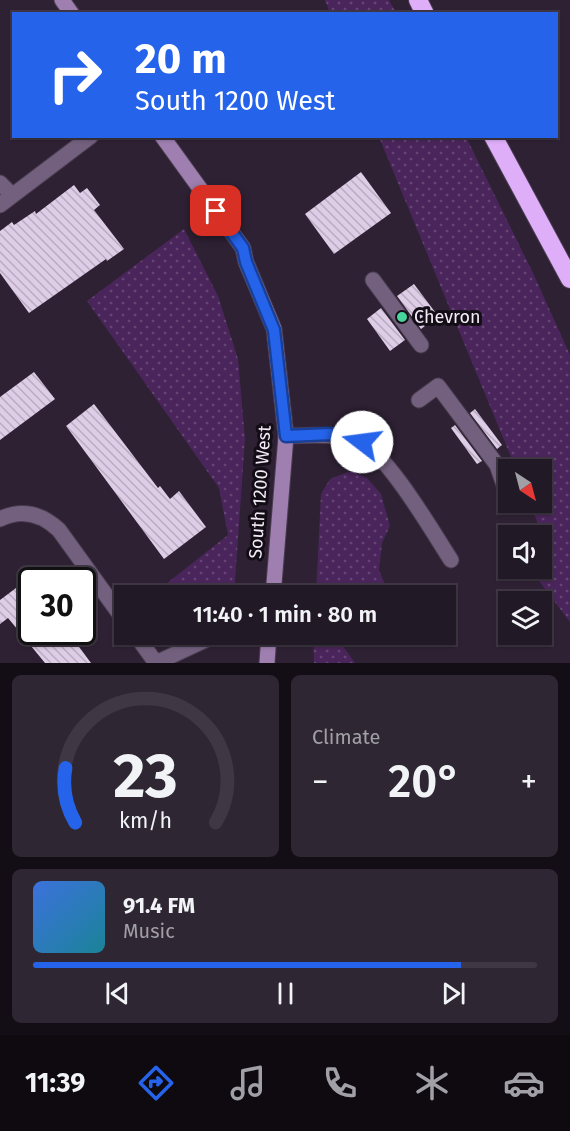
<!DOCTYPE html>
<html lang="en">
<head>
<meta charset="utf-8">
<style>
	body { margin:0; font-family:"Fira Sans",sans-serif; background:#2e2633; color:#f1f3f6; height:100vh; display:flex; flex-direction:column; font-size:22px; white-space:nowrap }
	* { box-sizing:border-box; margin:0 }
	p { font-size:20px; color:#a2a0a7 }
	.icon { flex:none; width:33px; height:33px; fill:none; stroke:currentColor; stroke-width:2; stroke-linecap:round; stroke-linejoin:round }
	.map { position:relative; height:663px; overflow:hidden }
	.drawer { display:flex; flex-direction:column; gap:12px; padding:12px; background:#130e15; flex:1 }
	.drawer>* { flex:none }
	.hud { position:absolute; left:12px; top:12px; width:546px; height:126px; border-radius:0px; box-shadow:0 2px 4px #0004,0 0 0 2px #3f3844; background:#2563eb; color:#fff; overflow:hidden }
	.needle { width:39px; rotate:144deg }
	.buttons { position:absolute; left:498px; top:459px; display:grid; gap:12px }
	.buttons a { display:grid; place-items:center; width:54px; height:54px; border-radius:0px; background:#221927; box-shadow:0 2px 4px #0004,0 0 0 2px #3f3844; font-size:30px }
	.speed { position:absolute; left:18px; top:567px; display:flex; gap:12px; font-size:30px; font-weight:700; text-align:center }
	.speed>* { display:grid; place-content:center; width:78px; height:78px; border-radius:50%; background:#221927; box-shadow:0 2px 4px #0004,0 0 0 2px #3f3844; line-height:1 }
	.speed .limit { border:3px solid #111; border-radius:9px; background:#fff; color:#111 }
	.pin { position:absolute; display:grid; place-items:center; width:51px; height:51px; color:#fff; margin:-26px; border-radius:12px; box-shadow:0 3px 9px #0006 }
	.me { position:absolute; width:66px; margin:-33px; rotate:285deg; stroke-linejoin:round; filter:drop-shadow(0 0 4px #0008) }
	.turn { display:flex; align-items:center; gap:21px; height:126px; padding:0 24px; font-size:27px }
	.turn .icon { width:78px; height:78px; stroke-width:2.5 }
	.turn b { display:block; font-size:42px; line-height:51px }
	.big { font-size:45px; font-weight:600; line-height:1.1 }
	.drawer .card { flex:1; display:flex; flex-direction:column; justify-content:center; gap:9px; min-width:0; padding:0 21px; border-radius:9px; background:#2e2633 }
	.drawer .dial { align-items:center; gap:0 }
	.dial svg { height:156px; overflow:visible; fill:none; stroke:#3f3844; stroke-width:7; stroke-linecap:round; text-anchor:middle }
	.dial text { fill:#f1f3f6; stroke:none }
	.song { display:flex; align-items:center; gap:18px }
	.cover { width:72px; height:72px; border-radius:9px; background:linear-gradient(135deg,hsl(220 70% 55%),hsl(190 70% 35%)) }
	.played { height:6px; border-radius:3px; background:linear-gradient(90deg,#2563eb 85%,#3f3844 85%) }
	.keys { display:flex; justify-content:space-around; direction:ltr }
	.heat { display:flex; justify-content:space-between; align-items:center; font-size:33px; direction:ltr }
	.drawer .tiles { flex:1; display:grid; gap:12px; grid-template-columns:1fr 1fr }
	.card:last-child { grid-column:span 2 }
	.trip { position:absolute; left:114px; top:585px; width:342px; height:60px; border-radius:0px; background:#221927; box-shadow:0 2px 4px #0004,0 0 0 2px #3f3844; font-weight:600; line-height:60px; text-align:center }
	.tab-bar { display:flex; height:96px; justify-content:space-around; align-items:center; background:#0e0a10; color:#a2a0a7 }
	.tab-bar .icon { width:42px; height:42px }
	.tab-bar .current { color:#2563eb }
	.tab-bar b { font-size:27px; color:#f1f3f6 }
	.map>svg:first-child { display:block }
	.green { fill:url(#green-dots) }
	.building { fill:url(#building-back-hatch) }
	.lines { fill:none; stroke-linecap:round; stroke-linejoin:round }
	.service-casing { stroke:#4a3d4f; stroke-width:17 }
	.minor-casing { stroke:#4a3d4f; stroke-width:17 }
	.secondary-casing { stroke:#4a3d4f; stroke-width:17 }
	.motorway-casing { stroke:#4a3d4f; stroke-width:20 }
	.service { stroke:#73607e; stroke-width:15 }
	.minor { stroke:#73607e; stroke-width:15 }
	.secondary { stroke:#9e7faf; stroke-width:15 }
	.motorway { stroke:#deaef9; stroke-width:18 }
	.route-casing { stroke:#184099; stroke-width:15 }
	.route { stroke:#2563eb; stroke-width:10 }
	.poi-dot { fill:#47d49d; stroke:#130d16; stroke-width:2 }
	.labels { text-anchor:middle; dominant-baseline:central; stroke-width:6; stroke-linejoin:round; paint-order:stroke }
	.poi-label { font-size:18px; fill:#f3ebf8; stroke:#130d16; text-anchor:start }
	.street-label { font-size:18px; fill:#f3ebf8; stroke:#130d16 }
</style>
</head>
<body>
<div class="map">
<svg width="570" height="663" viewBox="0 0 570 663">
	<defs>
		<pattern id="green-dots" width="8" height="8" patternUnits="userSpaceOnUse" patternTransform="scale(1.5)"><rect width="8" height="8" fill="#4a255b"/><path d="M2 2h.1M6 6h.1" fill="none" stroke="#654573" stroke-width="1.8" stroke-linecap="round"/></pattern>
		<pattern id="building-back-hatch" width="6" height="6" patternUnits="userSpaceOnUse" patternTransform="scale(1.5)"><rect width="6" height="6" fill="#decde7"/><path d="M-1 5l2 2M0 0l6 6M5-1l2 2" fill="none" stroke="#b9abc0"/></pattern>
	</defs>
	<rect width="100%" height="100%" fill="#2e2134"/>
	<!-- green -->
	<g class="green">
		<path d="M 325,0 L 389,0 L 396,13 L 330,13 Z"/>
		<path d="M 379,137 L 466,137 L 533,273 L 570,355 L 570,622 L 530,569 L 542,568 L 542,536 L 522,535 L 538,524 L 530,503 L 542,502 L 542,470 L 516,469 Z"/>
		<path d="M 184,229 L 218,296 L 238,359 L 245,439 L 234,595 L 152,595 L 228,535 L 219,488 L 87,301 Z"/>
		<path d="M 351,471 L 367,478 L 381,494 L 390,526 L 382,543 L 379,570 L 389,595 L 316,595 L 321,494 L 330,479 Z"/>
		<path d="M 313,635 L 342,635 L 337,638 L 355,663 L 314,663 Z"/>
	</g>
	<!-- building -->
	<g class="building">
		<path d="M 361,172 L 391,213 L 334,254 L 305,214 Z"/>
		<path d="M 74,185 L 80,193 L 87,188 L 100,205 L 94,210 L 124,249 L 107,261 L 106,259 L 29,313 L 0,273 L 0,231 L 12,222 L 14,225 L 35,211 L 36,214 Z"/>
		<path d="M 414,284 L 438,316 L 421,329 L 397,296 Z"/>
		<path d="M 381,308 L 405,340 L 390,351 L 367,319 Z"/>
		<path d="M 34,372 L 55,399 L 0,440 L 0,397 Z"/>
		<path d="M 94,404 L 158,488 L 160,486 L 170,499 L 179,491 L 206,527 L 164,559 L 66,426 Z"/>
		<path d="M 475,409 L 502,445 L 497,449 L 470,413 Z"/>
		<path d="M 455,425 L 482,461 L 477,464 L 451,428 Z"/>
		<path d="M 32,576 L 32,632 L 68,632 L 91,663 L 45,663 L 8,618 L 0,624 L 0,600 Z"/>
	</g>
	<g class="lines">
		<defs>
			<g id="service">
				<path d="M 373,280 L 421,345"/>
				<path d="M 419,400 L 438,386 L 497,465 L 504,485"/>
			</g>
			<g id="minor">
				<path d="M 0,183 L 12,195"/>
				<path d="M 0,205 L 91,136"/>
				<path d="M 286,436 C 312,435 335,433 359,442 C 386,451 434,534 451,560"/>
				<path d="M 0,519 C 22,508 42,514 59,530 L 124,620"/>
				<path d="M 135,634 L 156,663"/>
				<path d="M 156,663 L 216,635 L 235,634"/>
			</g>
			<g id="secondary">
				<path d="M 62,0 L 72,14"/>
				<path d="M 162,136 L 243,248 L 246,262 L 274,329 L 286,436 L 273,596"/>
				<path d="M 267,663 L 269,634"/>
			</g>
			<g id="motorway">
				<path d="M 418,0 L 425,14"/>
				<path d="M 493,136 L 570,279"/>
			</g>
		</defs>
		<!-- service casing -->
		<use href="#service" class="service-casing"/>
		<!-- minor casing -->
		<use href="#minor" class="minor-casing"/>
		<!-- secondary casing -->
		<use href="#secondary" class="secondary-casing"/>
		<!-- motorway casing -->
		<use href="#motorway" class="motorway-casing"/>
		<!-- service -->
		<use href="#service" class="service"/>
		<!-- minor -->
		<use href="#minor" class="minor"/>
		<!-- secondary -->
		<use href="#secondary" class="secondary"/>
		<!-- motorway -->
		<use href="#motorway" class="motorway"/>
	</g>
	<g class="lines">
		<defs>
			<path id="route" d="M 216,211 L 243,248 L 246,262 L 274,330 L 286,436 L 331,434 L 362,442"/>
		</defs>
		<!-- route casing -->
		<use href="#route" class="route-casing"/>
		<!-- route -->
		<use href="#route" class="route"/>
	</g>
	<!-- markers -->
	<circle class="poi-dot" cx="402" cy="317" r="6"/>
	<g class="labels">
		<!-- poi labels -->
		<g class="poi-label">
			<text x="414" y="317">Chevron</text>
		</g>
		<!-- street labels -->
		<g class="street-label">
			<text transform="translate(260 492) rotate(-86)">South 1200 West</text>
		</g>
	</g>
</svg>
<div class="buttons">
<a><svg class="needle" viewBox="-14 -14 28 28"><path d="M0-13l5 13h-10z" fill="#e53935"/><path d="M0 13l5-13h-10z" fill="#a2a0a7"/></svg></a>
<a><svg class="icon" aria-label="sound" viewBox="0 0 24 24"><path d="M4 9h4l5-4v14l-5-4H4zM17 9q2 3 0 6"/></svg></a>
<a><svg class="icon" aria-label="layers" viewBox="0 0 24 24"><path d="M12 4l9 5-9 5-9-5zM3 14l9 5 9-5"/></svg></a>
</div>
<div class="speed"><div class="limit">30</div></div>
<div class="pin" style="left:216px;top:211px;background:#d93025"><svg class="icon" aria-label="arrive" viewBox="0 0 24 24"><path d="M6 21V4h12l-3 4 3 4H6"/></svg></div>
<svg class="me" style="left:362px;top:442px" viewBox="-20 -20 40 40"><circle r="19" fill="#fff"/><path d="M0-13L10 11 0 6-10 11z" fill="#2563eb"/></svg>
<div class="trip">11:40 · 1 min · 80 m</div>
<div class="hud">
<div class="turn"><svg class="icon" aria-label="right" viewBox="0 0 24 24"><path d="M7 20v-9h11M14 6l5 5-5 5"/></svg><div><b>20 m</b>South 1200 West</div></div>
</div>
</div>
<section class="drawer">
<div class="tiles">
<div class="card dial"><svg viewBox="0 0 100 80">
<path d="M14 69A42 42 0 1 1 86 69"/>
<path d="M14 69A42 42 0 0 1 9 41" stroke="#2563eb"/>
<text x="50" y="56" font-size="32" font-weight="700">23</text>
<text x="50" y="72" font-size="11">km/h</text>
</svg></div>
<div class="card"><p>Climate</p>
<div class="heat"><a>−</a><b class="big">20°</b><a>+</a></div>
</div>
<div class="card">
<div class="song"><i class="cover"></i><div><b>91.4 FM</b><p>Music</p></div></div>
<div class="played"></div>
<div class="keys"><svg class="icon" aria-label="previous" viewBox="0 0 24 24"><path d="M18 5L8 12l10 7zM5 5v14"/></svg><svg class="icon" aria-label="pause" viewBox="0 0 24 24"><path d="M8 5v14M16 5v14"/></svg><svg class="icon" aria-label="next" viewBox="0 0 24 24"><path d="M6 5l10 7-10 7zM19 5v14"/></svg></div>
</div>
</div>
</section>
<nav class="tab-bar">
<b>11:39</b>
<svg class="icon current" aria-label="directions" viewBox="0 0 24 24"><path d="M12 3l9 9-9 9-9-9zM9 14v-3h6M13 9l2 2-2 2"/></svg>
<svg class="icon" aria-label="music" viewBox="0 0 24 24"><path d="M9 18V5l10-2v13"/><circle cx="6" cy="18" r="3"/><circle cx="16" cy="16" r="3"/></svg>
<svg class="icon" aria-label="phone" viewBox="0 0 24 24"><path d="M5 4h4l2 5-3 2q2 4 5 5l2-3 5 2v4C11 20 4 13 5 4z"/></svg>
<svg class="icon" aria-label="climate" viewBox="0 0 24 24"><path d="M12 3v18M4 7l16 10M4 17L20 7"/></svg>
<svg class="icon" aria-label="car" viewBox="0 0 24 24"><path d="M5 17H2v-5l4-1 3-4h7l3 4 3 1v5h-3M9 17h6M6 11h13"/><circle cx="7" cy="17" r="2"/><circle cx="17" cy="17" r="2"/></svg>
</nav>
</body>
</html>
